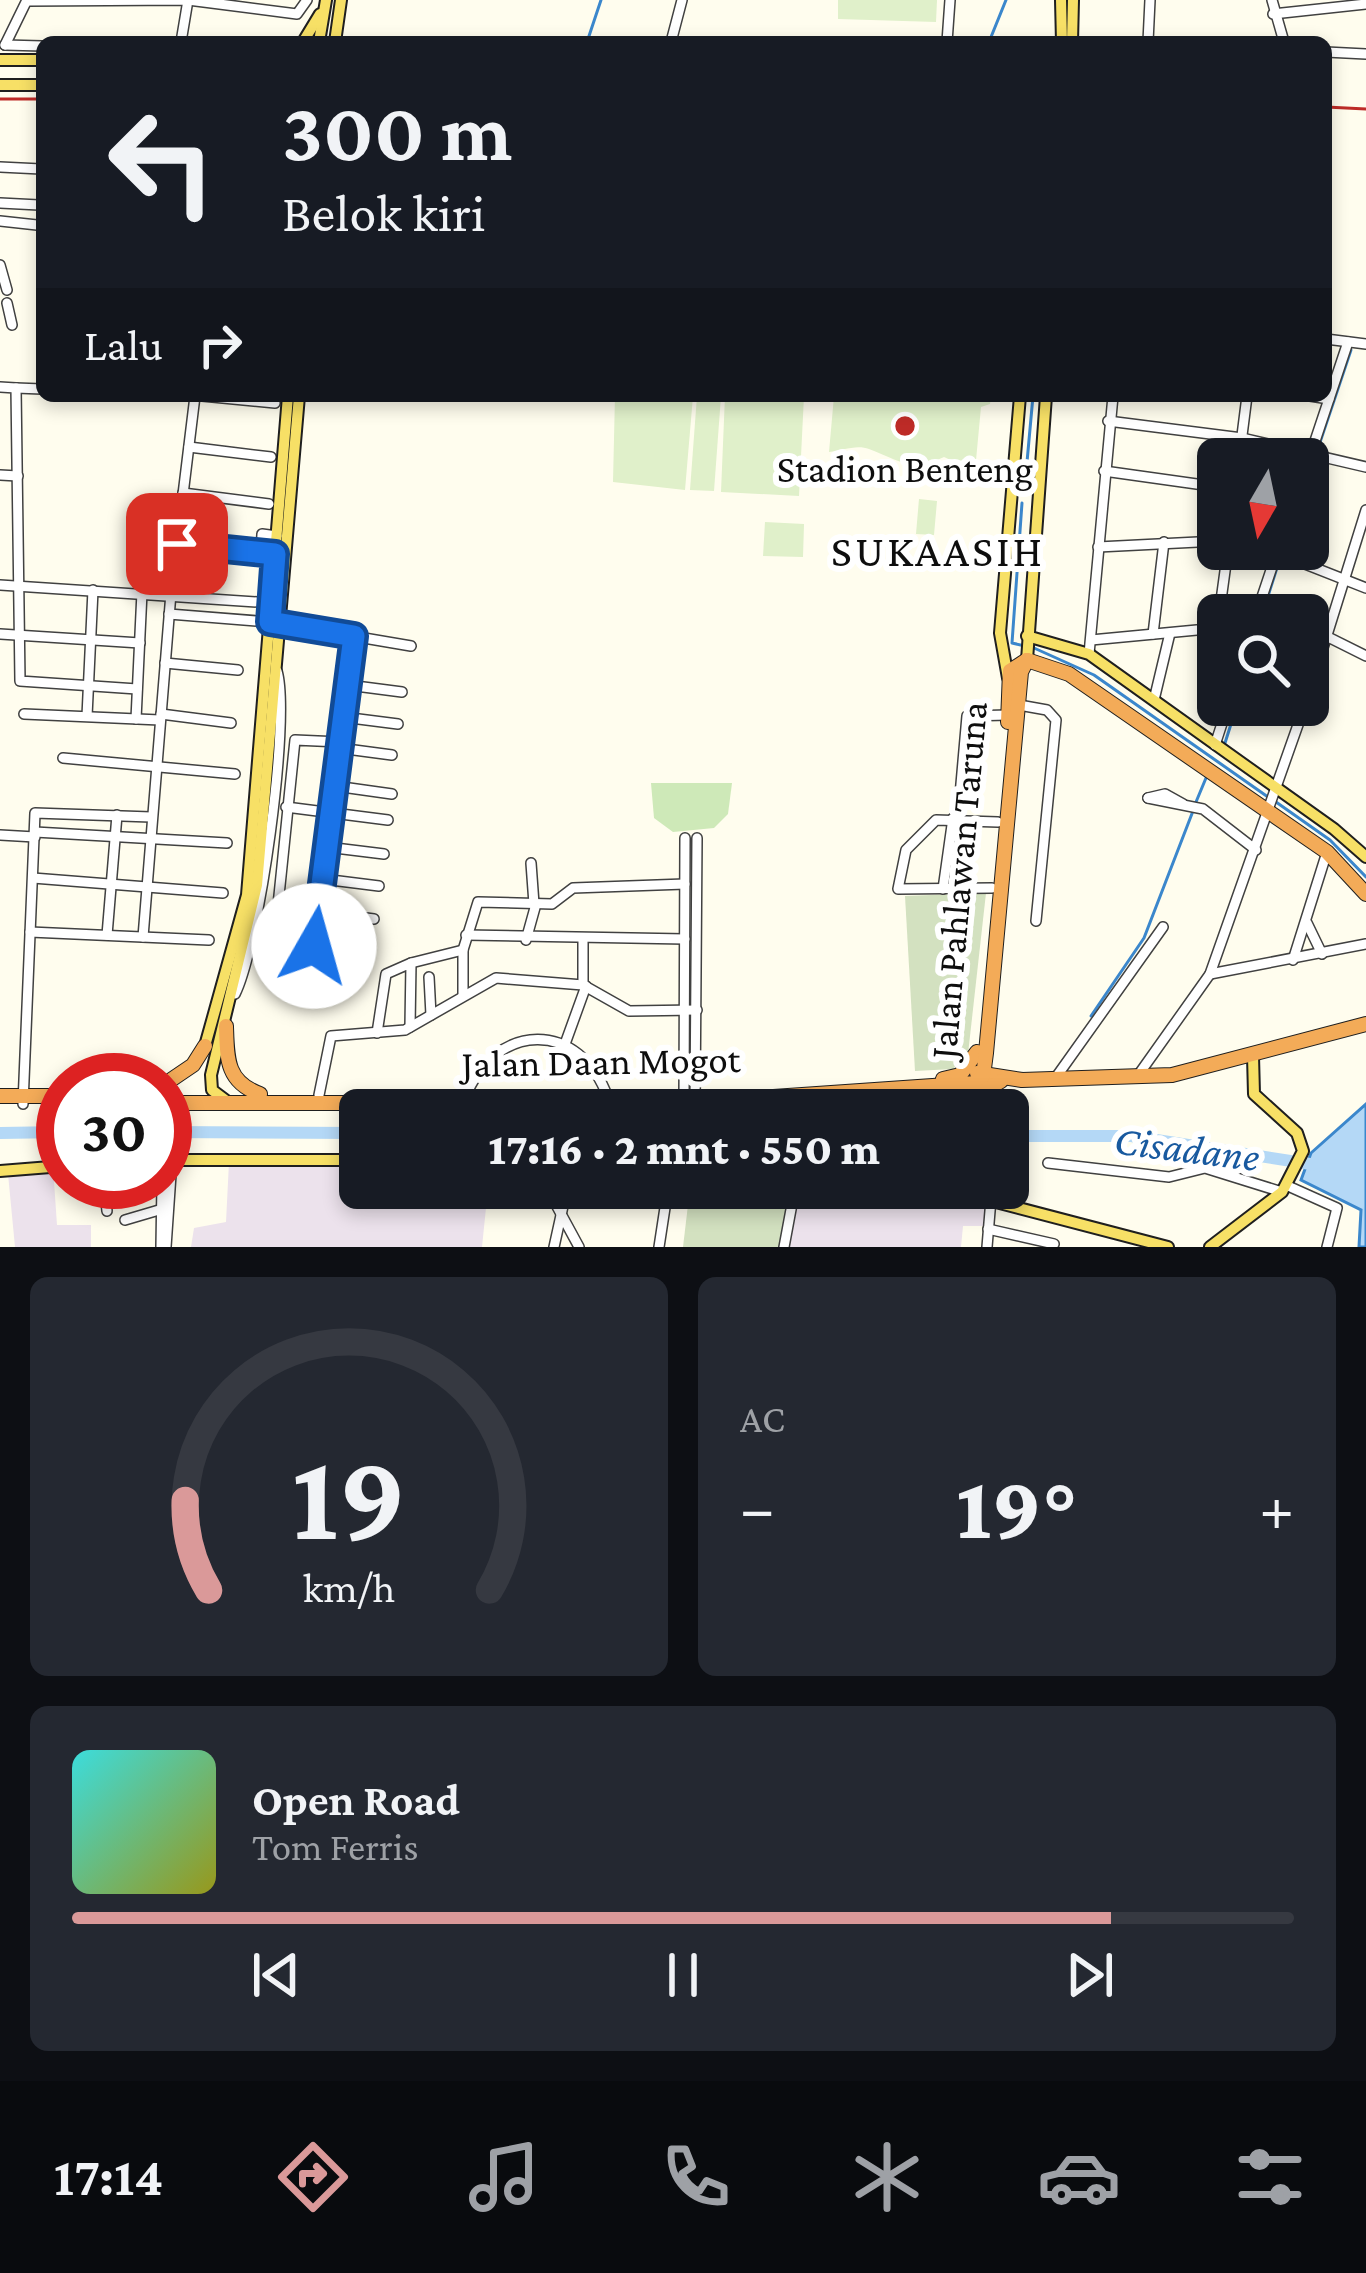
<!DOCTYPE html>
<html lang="id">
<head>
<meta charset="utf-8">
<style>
	body { margin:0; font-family:"Crimson Pro",serif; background:#242831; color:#f1f3f6; height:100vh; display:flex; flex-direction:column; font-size:45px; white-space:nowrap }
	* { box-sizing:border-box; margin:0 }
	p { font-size:39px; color:#9ea1a6 }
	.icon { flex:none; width:66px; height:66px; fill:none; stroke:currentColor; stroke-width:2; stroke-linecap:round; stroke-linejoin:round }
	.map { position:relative; height:1247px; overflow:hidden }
	.sheet { display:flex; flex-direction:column; gap:30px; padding:30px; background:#0d0f14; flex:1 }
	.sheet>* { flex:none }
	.guide { position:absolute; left:36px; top:36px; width:1296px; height:366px; border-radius:18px; box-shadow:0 6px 18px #0003; background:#171b24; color:#f1f3f6; overflow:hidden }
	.needle { width:78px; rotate:189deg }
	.fabs { position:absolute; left:1197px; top:438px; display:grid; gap:24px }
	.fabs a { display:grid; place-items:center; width:132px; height:132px; border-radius:18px; background:#171b24; box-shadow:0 6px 18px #0003; font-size:60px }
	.speed { position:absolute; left:36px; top:1053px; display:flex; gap:24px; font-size:60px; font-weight:700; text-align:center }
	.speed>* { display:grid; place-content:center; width:156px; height:156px; border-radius:50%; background:#171b24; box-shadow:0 6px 18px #0003; line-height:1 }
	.speed .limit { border:18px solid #d22; background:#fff; color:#111 }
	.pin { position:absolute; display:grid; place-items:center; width:102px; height:102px; color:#fff; margin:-51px; border-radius:24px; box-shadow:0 6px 18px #0006 }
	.me { position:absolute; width:132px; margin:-66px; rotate:7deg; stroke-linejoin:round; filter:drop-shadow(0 0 9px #0008) }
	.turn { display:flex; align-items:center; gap:42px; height:252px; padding:0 48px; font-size:54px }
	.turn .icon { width:156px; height:156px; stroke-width:2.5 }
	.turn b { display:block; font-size:84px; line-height:102px }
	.then { display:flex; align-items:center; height:114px; padding:0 48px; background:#0003; gap:24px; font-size:45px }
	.big { font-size:90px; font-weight:800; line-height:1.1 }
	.sheet .card { flex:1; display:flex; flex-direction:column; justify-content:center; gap:18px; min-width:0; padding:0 42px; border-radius:18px; background:#242831 }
	.sheet .dial { align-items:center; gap:0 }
	.dial svg { height:312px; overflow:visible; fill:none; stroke:#363941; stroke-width:7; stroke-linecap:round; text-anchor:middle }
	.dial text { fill:#f1f3f6; stroke:none }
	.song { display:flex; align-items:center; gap:36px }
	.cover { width:144px; height:144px; border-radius:18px; background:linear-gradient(135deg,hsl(180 70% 55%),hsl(60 70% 35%)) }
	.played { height:12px; border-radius:6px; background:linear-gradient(90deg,#da9999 85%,#363941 85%) }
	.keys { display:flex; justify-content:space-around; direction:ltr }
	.heat { display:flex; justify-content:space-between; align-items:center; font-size:66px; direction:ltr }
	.sheet .tiles { flex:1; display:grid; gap:30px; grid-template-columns:1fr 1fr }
	.card:last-child { grid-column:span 2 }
	.trip { position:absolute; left:339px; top:1089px; width:690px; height:120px; border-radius:18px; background:#171b24; box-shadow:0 6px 18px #0003; font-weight:800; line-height:120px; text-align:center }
	.menu { display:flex; height:192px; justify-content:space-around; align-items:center; background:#090b0e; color:#9ea1a6 }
	.menu .icon { width:84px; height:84px }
	.menu .selected { color:#da9999 }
	.menu b { font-size:54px; color:#f1f3f6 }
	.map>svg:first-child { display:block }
	.industrial { fill:#ece2ec }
	.green { fill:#cee9b8 }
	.cemetery { fill:#d3e1c0 }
	.pitch { fill:#e0f0ca }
	.water { fill:#b4d8f6; stroke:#3b87cc; stroke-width:3 }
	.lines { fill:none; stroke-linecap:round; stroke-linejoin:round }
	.stream { stroke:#3b87cc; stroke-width:3 }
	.river { stroke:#b4d8f6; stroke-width:12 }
	.minor-casing { stroke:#414141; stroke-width:12 }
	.major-casing { stroke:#1f1f1f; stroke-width:14 }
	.highway-casing { stroke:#1f1f1f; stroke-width:16 }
	.minor { stroke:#fff; stroke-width:9 }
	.major { stroke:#f7e066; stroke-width:10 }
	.highway { stroke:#f3ab58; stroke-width:14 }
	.rail { stroke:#bd2b27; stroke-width:3 }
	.route-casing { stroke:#114b97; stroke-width:30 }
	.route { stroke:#1a73e8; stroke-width:21 }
	.poi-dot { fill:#bd2b27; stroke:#fff; stroke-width:4.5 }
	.labels { text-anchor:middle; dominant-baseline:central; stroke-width:12; stroke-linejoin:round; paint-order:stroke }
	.poi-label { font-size:39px; fill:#0e0e0e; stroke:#fff }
	.street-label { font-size:39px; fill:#0e0e0e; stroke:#fff }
	.water-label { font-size:42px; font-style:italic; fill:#18599f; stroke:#fff }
	.quarter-label { font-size:45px; letter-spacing:3px; fill:#0e0e0e; stroke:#fff }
</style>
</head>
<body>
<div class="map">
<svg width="1366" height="1247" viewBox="0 0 1366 1247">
	<rect width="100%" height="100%" fill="#fffdee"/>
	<!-- industrial -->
	<g class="industrial">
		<path d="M 229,1162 L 360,1165 L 360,1188 L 488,1188 L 482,1247 L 191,1247 L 194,1228 L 226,1222 Z"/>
		<path d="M 53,1167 L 57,1225 L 91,1225 L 91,1247 L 15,1247 L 8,1174 Z"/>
		<path d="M 792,1188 L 919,1188 L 990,1204 L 989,1226 L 963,1226 L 961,1247 L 780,1247 Z"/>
	</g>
	<!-- green -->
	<path class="green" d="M 651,783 L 732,783 L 728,814 L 714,828 L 673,832 L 654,818 Z"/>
	<!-- cemetery -->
	<g class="cemetery">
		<path d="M 986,893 L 968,1054 L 953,1069 L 915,1071 L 905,896 Z"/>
		<path d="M 690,1188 L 792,1188 L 780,1247 L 683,1247 Z"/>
	</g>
	<!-- pitch -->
	<g class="pitch">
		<path d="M 838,0 L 937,0 L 936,22 L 838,19 Z"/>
		<path d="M 615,396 L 693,396 L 685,490 L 613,482 Z"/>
		<path d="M 697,396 L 721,396 L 714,491 L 690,490 Z"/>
		<path d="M 725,396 L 804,396 L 799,496 L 721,492 Z"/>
		<path d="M 834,396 L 991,396 L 990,404 L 981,407 L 975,471 L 944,457 C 912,473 898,460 869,449 C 856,444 842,451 829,452 Z"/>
		<path d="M 919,499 L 937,501 L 934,535 L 916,534 Z"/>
		<path d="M 765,522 L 804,524 L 803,557 L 763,556 Z"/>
	</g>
	<!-- water -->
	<path class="water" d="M 1366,1104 L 1366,1247 L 1359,1247 L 1361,1210 L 1301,1180 L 1311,1153 Z"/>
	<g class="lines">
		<!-- stream -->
		<g class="stream">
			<path d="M 587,42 L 601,0"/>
			<path d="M 989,42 L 1006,0"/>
			<path d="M 1026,473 L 1033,396"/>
			<path d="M 1308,478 L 1351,350"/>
			<path d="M 1022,503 L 1012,643 L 1025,646"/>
			<path d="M 1262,615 L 1283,549"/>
			<path d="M 1034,648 L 1094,675 L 1268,797"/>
			<path d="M 1225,743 L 1237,705"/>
			<path d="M 1196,802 L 1206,778"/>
			<path d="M 1276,802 L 1330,840 L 1366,877"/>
			<path d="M 1091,1016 L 1144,938 L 1193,811"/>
		</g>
		<!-- river -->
		<g class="river">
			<path d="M 165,1132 L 360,1133"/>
			<path d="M 0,1133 L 63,1132"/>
			<path d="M 1008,1136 L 1131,1136 L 1323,1166"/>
		</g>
		<defs>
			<g id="minor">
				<path d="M 1272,0 L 1284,42"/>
				<path d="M 27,1 L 188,0 L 297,14 L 307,0"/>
				<path d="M 1273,14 L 1366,4"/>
				<path d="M 181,42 L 188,0"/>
				<path d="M 671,42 L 682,0"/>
				<path d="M 947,42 L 950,0"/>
				<path d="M 1148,42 L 1150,0"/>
				<path d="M 5,45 L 27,0"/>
				<path d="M 5,45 L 42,46"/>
				<path d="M 1326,52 L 1366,54"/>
				<path d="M 0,167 L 41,169"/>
				<path d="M 0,203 L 39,205"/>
				<path d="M 0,221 L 37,225"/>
				<path d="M 0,265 L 7,290"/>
				<path d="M 7,303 L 12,325"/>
				<path d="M 1326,339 L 1366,344"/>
				<path d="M 0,387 L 16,388 L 20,681 L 137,689"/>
				<path d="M 16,388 L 42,389"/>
				<path d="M 202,396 L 275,403"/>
				<path d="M 1310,396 L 1329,399"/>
				<path d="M 1108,421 L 1242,438 L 1366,467"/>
				<path d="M 189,447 L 271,457"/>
				<path d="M 1239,459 L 1247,396"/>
				<path d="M 1308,462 L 1348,342"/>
				<path d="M 1104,471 L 1218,487"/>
				<path d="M 0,475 L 18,476"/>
				<path d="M 183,493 L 269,504"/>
				<path d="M 1308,496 L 1318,468"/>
				<path d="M 177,544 L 275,554"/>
				<path d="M 1098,547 L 1218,541"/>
				<path d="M 1267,549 L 1366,588"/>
				<path d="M 261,553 L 262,534 L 277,536"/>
				<path d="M 0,585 L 272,603"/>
				<path d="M 169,614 L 270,622 L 411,646"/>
				<path d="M 1219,615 L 1228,549"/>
				<path d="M 1256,615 L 1278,549"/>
				<path d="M 0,634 L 140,643"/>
				<path d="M 1153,634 L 1164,542"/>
				<path d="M 1328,637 L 1366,656"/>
				<path d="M 1091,640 L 1218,628"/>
				<path d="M 1089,654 L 1113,396"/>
				<path d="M 165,663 L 238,670"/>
				<path d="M 348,685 L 402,692"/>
				<path d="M 1308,696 L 1366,510"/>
				<path d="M 1154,700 L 1170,633"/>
				<path d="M 1019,705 L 1047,710 L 1056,720 L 1036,921"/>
				<path d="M 24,714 L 160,720"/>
				<path d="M 161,714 L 231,723"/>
				<path d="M 87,716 L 93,590"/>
				<path d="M 343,717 L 398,724"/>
				<path d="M 136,719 L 142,592"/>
				<path d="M 340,742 L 295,740 L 274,944 L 314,946 L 354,636"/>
				<path d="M 1215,745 L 1228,705"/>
				<path d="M 339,748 L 392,755"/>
				<path d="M 63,758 L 235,774"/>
				<path d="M 335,786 L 392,794"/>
				<path d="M 1148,798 L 1203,809 L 1256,850"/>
				<path d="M 1148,798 L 1165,794 L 1183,804"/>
				<path d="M 286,807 L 388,820"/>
				<path d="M 958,818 L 967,716 L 1008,715"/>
				<path d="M 35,832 L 227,843"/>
				<path d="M 0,835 L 35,837"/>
				<path d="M 327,847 L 384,854"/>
				<path d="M 531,863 L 534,904"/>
				<path d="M 33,878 L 223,893"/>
				<path d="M 323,879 L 379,886"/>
				<path d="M 992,888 L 898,889 L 906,850 L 936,820 L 998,822"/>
				<path d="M 943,889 L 953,818"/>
				<path d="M 319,912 L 374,919"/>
				<path d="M 1307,923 L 1322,954"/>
				<path d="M 30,932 L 209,940"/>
				<path d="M 107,935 L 117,815"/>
				<path d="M 466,935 L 685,939"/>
				<path d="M 143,937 L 171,593 L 195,396"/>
				<path d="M 526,940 L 536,904"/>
				<path d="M 1293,960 L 1327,852"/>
				<path d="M 411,963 L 463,950"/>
				<path d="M 1210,974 L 1366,944"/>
				<path d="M 429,977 L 431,1015"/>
				<path d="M 583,985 L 583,940"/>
				<path d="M 235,994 C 259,946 291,720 277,671"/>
				<path d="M 463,995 L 463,950 L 478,902 L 552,904 L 573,888 L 685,884"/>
				<path d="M 377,1033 L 386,974 L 411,963 L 410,1027"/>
				<path d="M 565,1044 L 586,986"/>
				<path d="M 1139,1074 L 1210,974 L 1305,705"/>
				<path d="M 1054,1080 L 1163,927"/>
				<path d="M 319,1095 L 331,1036 L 405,1030 L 496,978 L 583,985 L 629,1011 L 697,1010"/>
				<path d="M 465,1098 C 495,1021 580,1019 608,1098"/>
				<path d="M 684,1103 L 685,838"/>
				<path d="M 695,1103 L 697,838"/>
				<path d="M 23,1104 L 35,813 L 151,817"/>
				<path d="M 1048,1163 L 1169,1177 L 1205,1168 L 1282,1192"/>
				<path d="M 104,1182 L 107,1211"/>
				<path d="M 1288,1186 L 1337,1208 L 1327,1247"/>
				<path d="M 547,1188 L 579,1247"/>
				<path d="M 125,1220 L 159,1210"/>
				<path d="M 988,1229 L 1054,1244"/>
				<path d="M 161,1247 L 162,1182"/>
				<path d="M 166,1247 L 172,1160"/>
				<path d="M 554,1247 L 567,1188"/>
				<path d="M 659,1247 L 668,1188"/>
				<path d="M 784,1247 L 795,1188"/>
				<path d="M 987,1247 L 991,1199"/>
			</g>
			<g id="major">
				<path d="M 1061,0 L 1062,42"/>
				<path d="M 303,42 L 320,14"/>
				<path d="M 319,42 L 326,0"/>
				<path d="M 335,42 L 341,0"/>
				<path d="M 1072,42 L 1073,0"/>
				<path d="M 0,60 L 42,60"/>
				<path d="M 0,85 L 42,85"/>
				<path d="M 1027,636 L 1089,654 L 1334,829 L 1366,857"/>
				<path d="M 1027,660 L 1046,396"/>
				<path d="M 1008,678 L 1000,633 L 1020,396"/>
				<path d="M 205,1046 L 247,895 L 288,396"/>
				<path d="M 228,1102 L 212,1090 L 211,1075 L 257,885 L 299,396"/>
				<path d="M 165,1160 L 360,1160"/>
				<path d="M 0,1171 L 63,1166"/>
				<path d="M 942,1188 L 1168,1247"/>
				<path d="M 1210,1247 L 1282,1192 L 1303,1151 L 1297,1133 L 1254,1094 L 1253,1056"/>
			</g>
			<g id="highway">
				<path d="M 1027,660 L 1069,674 L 1327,852 L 1366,894"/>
				<path d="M 1008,722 L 1010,671 L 1027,660"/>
				<path d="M 226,1026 C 227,1058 226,1082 260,1094"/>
				<path d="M 977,1073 L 1022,1080 L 1172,1075 L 1366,1024"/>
				<path d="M 943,1079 L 960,1075 L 977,1052"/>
				<path d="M 165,1084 L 193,1065 L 205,1046"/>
				<path d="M 0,1096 L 63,1096"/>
				<path d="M 165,1103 L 684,1103 L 976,1083 L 983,1076 L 986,1053 L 1021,672 L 1027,660"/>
				<path d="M 972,1110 L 981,1093 L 1001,1081"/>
				<path d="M 952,1190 L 957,1188"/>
			</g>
		</defs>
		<!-- minor casing -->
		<use href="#minor" class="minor-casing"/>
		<!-- major casing -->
		<use href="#major" class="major-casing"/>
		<!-- highway casing -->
		<use href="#highway" class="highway-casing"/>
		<!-- minor -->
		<use href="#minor" class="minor"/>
		<!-- major -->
		<use href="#major" class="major"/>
		<!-- highway -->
		<use href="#highway" class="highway"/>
		<!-- rail -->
		<g class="rail">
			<path d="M 0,99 L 42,99"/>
			<path d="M 1326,107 L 1366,109"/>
		</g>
	</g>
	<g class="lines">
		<defs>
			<path id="route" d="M 177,544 L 275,554 L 270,622 L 354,636 L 314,946"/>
		</defs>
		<!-- route casing -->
		<use href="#route" class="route-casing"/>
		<!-- route -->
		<use href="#route" class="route"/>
	</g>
	<!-- markers -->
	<circle class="poi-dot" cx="905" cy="426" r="12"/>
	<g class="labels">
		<!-- poi labels -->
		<g class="poi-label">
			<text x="905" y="468">Stadion Benteng</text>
		</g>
		<!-- street labels -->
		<g class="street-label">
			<text transform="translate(958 880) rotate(-85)">Jalan Pahlawan Taruna</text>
			<text transform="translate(601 1061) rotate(-1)">Jalan Daan Mogot</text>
		</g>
		<!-- water labels -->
		<g class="water-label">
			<text transform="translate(1187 1148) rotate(7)">Cisadane</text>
		</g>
		<!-- quarter labels -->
		<g class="quarter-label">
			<text x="938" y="551">SUKAASIH</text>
		</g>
	</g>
</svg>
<div class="fabs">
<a><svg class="needle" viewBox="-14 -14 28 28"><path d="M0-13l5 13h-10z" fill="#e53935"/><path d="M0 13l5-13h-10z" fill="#9ea1a6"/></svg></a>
<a><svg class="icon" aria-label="search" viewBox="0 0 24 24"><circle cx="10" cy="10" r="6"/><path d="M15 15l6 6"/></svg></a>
</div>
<div class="speed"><div class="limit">30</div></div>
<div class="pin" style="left:177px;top:544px;background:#d93025"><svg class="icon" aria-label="arrive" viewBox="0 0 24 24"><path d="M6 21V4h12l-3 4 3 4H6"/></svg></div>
<svg class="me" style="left:314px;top:946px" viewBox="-20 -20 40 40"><circle r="19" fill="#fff"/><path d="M0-13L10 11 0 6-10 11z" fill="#1a73e8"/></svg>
<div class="trip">17:16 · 2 mnt · 550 m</div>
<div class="guide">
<div class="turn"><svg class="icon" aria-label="left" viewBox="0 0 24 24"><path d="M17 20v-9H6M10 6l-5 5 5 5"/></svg><div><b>300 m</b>Belok kiri</div></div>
<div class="then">Lalu<svg class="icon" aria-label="right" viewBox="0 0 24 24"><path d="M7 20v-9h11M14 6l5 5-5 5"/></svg></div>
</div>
</div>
<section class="sheet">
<div class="tiles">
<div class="card dial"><svg viewBox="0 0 100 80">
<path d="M14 69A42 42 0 1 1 86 69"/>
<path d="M14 69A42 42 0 0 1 8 46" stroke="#da9999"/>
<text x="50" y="56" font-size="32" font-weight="700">19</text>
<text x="50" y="72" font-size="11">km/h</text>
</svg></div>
<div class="card"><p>AC</p>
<div class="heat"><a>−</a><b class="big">19°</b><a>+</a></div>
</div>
<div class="card">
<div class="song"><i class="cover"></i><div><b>Open Road</b><p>Tom Ferris</p></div></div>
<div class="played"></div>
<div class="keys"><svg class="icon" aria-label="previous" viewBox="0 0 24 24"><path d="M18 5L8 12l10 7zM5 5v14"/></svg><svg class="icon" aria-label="pause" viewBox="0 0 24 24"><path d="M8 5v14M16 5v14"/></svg><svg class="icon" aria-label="next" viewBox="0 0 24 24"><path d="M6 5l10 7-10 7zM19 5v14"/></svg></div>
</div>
</div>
</section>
<nav class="menu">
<b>17:14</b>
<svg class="icon selected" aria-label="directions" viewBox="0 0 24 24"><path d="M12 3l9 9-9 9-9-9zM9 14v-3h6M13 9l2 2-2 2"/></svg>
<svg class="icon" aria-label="music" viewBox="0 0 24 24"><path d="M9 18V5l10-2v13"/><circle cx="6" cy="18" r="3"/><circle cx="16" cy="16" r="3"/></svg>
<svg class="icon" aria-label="phone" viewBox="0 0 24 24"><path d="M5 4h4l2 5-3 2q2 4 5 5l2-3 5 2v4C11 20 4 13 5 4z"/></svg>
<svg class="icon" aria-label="climate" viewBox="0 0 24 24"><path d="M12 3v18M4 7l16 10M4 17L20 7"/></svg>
<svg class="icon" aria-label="car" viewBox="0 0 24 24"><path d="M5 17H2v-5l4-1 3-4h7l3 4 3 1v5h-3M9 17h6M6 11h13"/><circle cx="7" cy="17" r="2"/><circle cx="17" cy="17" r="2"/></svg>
<svg class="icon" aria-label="filters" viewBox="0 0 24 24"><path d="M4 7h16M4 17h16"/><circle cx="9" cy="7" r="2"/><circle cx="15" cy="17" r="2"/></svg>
</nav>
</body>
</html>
